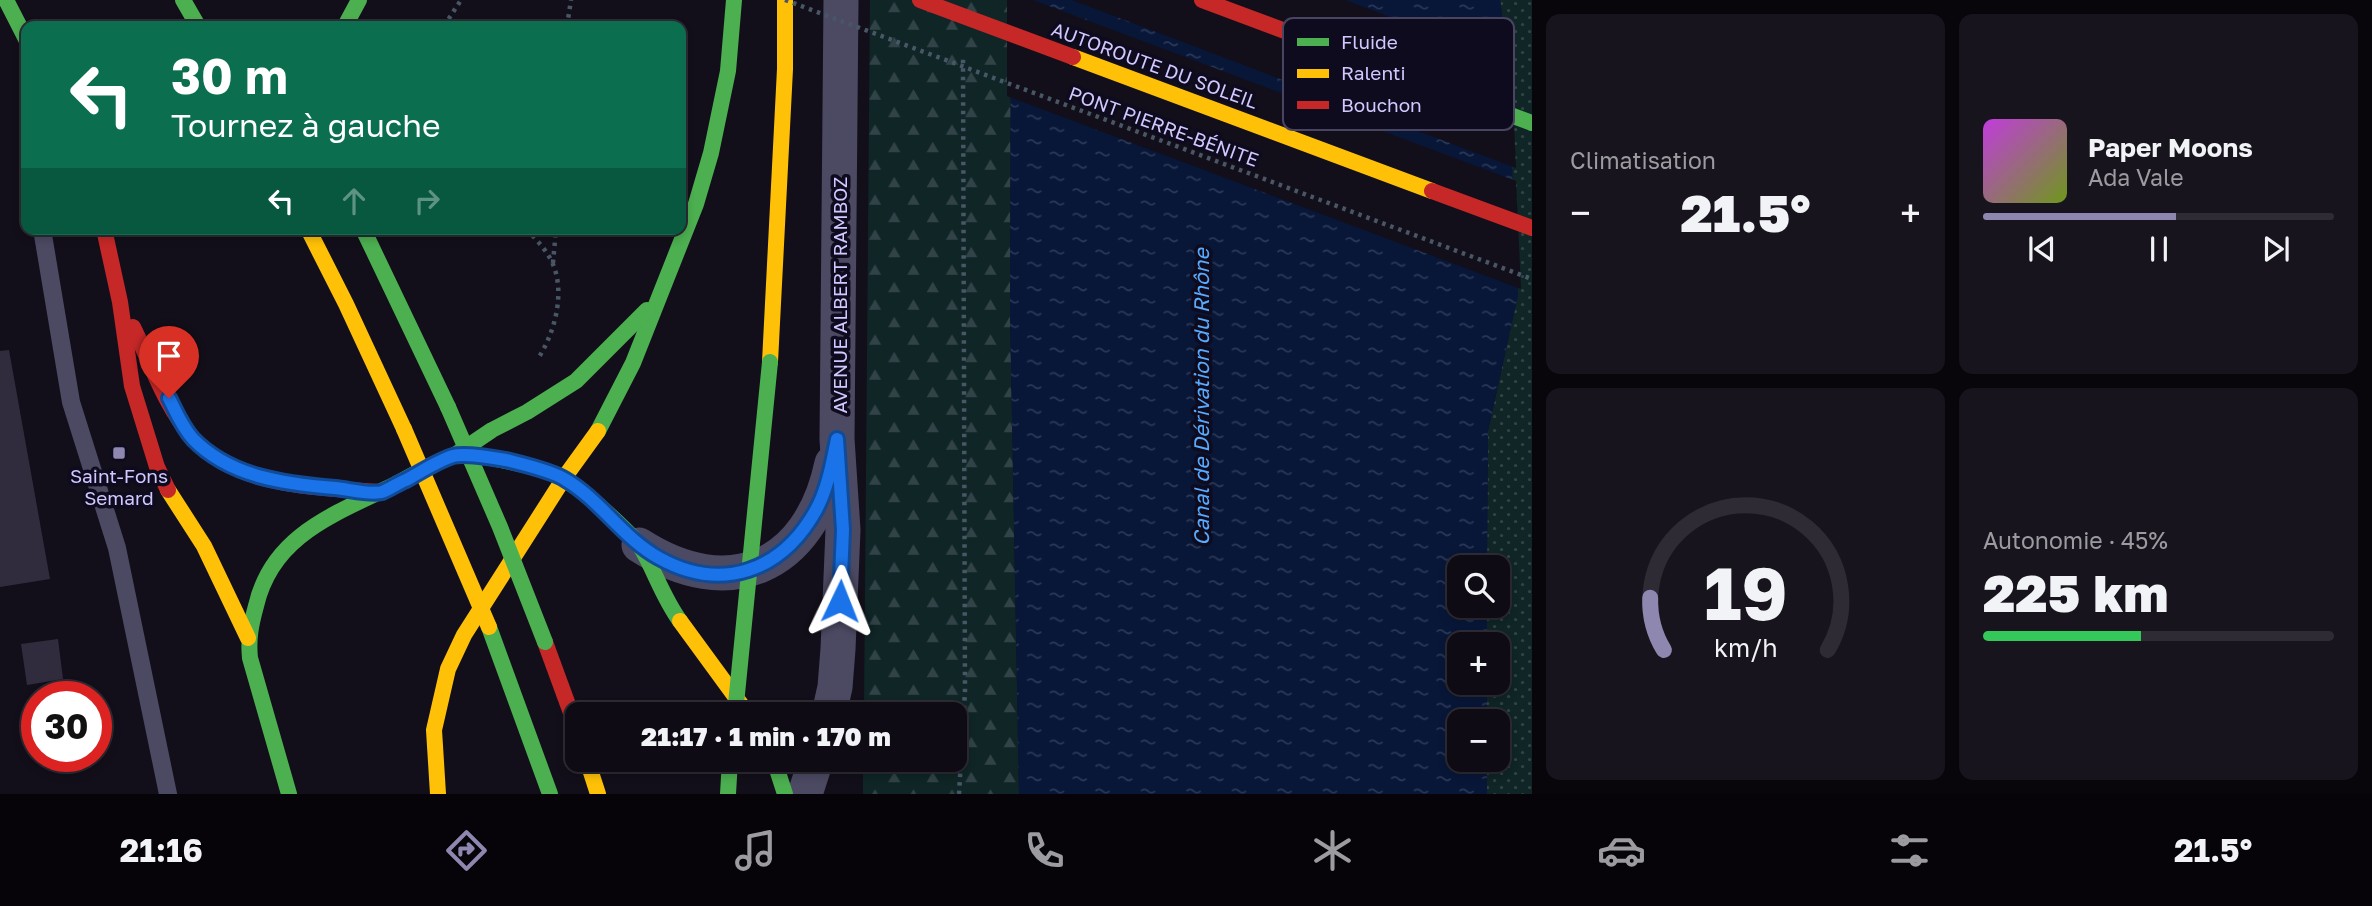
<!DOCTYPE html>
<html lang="fr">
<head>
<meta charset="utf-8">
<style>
	body { margin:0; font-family:"Golos Text",sans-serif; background:#17141d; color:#f1f3f6; height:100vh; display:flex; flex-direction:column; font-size:26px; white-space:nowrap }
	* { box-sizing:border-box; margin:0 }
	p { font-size:23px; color:#9b9ba0 }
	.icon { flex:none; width:38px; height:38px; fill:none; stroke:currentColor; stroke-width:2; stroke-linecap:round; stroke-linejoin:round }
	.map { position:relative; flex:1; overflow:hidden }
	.drawer { display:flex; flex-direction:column; gap:14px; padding:14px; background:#08060b; width:840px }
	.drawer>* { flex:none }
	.banner { position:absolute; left:21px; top:21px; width:665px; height:214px; border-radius:14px; box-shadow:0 4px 10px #0003,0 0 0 2px #2e2b34; background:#0b6e4f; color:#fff; overflow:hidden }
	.tools { position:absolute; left:1447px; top:555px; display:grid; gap:14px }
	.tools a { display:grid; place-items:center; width:63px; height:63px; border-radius:14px; background:#0e0b14; box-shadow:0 4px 10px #0003,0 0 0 2px #2e2b34; font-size:35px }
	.speed { position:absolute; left:21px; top:681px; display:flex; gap:14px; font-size:35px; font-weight:700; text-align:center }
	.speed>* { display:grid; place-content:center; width:91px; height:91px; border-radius:50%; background:#0e0b14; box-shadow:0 4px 10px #0003,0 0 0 2px #2e2b34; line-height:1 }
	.speed .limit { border:10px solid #d22; background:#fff; color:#111 }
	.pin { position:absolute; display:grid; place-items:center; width:60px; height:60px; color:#fff; margin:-72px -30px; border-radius:50% 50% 50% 0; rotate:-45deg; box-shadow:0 0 7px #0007 }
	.pin .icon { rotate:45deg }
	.me { position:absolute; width:77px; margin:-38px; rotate:2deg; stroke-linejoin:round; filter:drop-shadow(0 0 5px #0008) }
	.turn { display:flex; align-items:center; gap:24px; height:147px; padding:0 35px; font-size:32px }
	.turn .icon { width:91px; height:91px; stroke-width:2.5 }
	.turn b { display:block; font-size:49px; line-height:60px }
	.lanes { display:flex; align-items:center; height:66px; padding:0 35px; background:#0003; justify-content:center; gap:35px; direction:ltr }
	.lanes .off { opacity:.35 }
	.big { font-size:52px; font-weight:800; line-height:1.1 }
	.drawer .card { flex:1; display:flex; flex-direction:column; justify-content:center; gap:10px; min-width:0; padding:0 24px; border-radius:14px; background:#17141d }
	.drawer .dial { align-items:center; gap:0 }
	.dial svg { height:182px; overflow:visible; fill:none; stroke:#2e2b34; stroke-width:7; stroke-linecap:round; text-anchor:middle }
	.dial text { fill:#f1f3f6; stroke:none }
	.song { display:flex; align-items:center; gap:21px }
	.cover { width:84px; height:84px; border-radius:10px; background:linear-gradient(135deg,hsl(290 70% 55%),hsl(80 70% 35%)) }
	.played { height:7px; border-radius:4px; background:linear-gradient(90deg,#8e87af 55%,#2e2b34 55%) }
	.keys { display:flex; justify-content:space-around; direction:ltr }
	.heat { display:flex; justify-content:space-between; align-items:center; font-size:38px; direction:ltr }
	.charge { height:10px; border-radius:5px; background:linear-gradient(90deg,#34c759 45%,#2e2b34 0) }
	.drawer .tiles { flex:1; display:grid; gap:14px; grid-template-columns:repeat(2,1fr) }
	.trip { position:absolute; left:565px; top:702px; width:402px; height:70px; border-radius:14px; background:#0e0b14; box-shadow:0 4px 10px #0003,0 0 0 2px #2e2b34; font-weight:800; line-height:70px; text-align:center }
	.dock { display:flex; height:112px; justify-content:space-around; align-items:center; background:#060408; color:#9b9ba0 }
	.dock .icon { width:49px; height:49px }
	.dock .on { color:#8e87af }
	.dock b { font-size:32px; color:#f1f3f6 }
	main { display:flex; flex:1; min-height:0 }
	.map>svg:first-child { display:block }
	.grass { fill:url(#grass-dots) }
	.forest { fill:url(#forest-firs) }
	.water { fill:url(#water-ripples) }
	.pier { fill:#120f1a }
	.building { fill:#302c3d }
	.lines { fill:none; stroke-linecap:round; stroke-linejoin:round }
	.path { stroke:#485766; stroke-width:4.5; stroke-dasharray:3.5 5; stroke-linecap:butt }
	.lane { stroke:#4c4a63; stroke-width:18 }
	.street { stroke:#4c4a63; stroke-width:35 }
	.fast { stroke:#4caf50; stroke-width:16 }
	.slow { stroke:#ffc107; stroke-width:16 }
	.jam { stroke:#c62828; stroke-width:16 }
	.path-bridge { stroke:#485766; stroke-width:4.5; stroke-dasharray:3.5 5; stroke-linecap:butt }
	.fast-bridge { stroke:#4caf50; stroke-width:16 }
	.slow-bridge { stroke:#ffc107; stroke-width:16 }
	.jam-bridge { stroke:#c62828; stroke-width:16 }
	.route-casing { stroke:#114b97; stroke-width:18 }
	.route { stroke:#1a73e8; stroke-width:12 }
	.poi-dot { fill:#8e87af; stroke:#0f0b1e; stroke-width:2.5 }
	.labels { text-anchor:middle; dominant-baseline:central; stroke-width:7; stroke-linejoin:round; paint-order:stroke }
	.street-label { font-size:19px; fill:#d1c8ff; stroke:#0f0b1e }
	.poi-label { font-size:19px; fill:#d1c8ff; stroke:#0f0b1e }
	.water-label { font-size:21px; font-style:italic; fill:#56aaff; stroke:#0f0b1e }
	.key { fill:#0f0b1e; stroke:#494462; stroke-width:2 }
	.key-label { font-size:19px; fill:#d1c8ff }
</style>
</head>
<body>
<main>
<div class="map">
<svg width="1532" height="794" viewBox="0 0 1532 794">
	<defs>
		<pattern id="grass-dots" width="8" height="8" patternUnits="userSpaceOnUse" patternTransform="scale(1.75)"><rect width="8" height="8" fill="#0f2526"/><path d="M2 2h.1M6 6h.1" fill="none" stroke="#314347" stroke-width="1.8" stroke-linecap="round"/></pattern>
		<pattern id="forest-firs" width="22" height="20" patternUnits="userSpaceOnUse" patternTransform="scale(1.75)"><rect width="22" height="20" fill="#0f2526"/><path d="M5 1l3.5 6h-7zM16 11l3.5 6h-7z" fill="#314347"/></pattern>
		<pattern id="water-ripples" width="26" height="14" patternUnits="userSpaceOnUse" patternTransform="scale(1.75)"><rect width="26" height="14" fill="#081738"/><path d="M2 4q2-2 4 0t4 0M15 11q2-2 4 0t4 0" fill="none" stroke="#2b3756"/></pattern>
	</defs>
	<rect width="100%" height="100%" fill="#120f1a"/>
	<!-- grass -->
	<path class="grass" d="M 1500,0 L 1532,0 L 1532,794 L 1487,794 L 1487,760 L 1498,760 L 1498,721 L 1487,721 L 1487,683 L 1498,682 L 1498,644 L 1487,644 L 1487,606 L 1498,606 L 1498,567 L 1487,567 L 1488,431 L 1518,295 L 1506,42 Z"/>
	<!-- forest -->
	<path class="forest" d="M 870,0 L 1011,0 L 1010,312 L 1019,794 L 863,794 L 863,760 L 956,760 L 956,714 L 864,714 Z"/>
	<!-- water -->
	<path class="water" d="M 1011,0 L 1500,0 L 1506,42 L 1518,295 L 1488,431 L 1487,567 L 1460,567 L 1460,606 L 1487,606 L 1487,644 L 1460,644 L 1460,682 L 1487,683 L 1487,721 L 1460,721 L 1460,760 L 1487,760 L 1487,794 L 1019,794 L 1010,312 Z"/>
	<!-- pier -->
	<g class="pier">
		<path d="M 1007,0 L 1033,0 L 1516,181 L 1521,289 L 1007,96 Z"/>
		<path d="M 1072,0 L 1345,0 L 1511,63 L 1516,168 Z"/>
	</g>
	<!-- building -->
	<g class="building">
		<path d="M 9,350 L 50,579 L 0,587 L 0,351 Z"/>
		<path d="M 58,639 L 63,679 L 27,685 L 21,644 Z"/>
	</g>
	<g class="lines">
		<!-- path -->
		<g class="path">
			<path d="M 444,26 L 461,0"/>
			<path d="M 567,26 L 571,0"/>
			<path d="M 527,229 C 535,239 545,248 551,260 C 566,289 556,330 539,357"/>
			<path d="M 553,263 L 556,229"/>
			<path d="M 959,794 L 965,691 L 963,57"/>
		</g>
		<!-- lane -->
		<path class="lane" d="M 42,229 L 71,402 L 117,548 L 168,794"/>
		<!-- street -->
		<g class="street">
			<path d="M 639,545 C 729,603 810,568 832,463"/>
			<path d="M 829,714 L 835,687 L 838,649 L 843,530 L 837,439 L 841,0"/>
			<path d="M 805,794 L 816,760"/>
		</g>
		<!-- fast -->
		<g class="fast">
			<path d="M 6,0 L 26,39"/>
			<path d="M 183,0 L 198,26"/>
			<path d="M 345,26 L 359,0"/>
			<path d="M 1384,68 L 1532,123"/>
			<path d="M 363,229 L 448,407"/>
			<path d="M 598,431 L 633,363 L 696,204 L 711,153 L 728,71 L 734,0"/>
			<path d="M 455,455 L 492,430 L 527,412 L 576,381 L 647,310"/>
			<path d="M 774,760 L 785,794"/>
			<path d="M 289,794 L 250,658 C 248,639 251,624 256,606 C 272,535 335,514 394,485 C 408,478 443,457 456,455 C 477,453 546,468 565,479 C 580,487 630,532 640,546 C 655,571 662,596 680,621"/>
			<path d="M 728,794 L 730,760"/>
		</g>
		<!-- slow -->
		<g class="slow">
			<path d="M 308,229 L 346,304 L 404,429"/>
			<path d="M 770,362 L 785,69 L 785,0"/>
			<path d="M 168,490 L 204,546 L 248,638"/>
			<path d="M 680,621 L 748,714"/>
			<path d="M 587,760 L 598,794"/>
			<path d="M 438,794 L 434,730 L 448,669 L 464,635 L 564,478 L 598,431"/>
		</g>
		<!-- jam -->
		<g class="jam">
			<path d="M 1202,0 L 1384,68"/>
			<path d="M 104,229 L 120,302 L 132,386 L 157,467 L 168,490"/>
			<path d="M 133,327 C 151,363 165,406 192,437 C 238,488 315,487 379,492"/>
			<path d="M 545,642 L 578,732"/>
		</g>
		<!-- path-bridge -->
		<path class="path-bridge" d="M 785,0 L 1532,279"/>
		<!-- fast-bridge -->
		<g class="fast-bridge">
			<path d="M 448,407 L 500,527 L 545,642"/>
			<path d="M 489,627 L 550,794"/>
			<path d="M 735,714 L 770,362"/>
		</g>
		<!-- slow-bridge -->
		<g class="slow-bridge">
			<path d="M 1073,57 L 1432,191"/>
			<path d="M 404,429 L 489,627"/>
		</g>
		<!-- jam-bridge -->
		<g class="jam-bridge">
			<path d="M 920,0 L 1073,57"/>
			<path d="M 1432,191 L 1532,228"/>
		</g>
	</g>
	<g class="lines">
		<defs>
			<path id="route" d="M 169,398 C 176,412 182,427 193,439 C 230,477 285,484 335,488 C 348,489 369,495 382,492 C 390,489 398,483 406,480 C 421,472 437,461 453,456 C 463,453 495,458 506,460 C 522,464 553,471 566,480 C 601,501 623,538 659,558 C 722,593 782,571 816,510 C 828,488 832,463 837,439 L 843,530 L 840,601"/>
		</defs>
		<!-- route casing -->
		<use href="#route" class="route-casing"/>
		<!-- route -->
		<use href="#route" class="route"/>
	</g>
	<!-- markers -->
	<rect class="poi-dot" x="112" y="446" width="14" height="14" rx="3.5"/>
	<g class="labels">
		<!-- street labels -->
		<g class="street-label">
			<text transform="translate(1155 65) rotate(20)">AUTOROUTE DU SOLEIL</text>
			<text transform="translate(1164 126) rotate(20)">PONT PIERRE-BÉNITE</text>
			<text transform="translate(839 295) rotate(-90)">AVENUE ALBERT RAMBOZ</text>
		</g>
		<!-- poi labels -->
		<g class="poi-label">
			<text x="119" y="475">Saint-Fons<tspan x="119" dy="22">Semard</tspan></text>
		</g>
		<!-- water labels -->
		<g class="water-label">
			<text transform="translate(1201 397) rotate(-90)">Canal de Dérivation du Rhône</text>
		</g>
	</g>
	<!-- legend -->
	<rect x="1283" y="18" width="231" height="112" rx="10" class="key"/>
	<rect x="1297" y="38" width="32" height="8" fill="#4caf50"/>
	<rect x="1297" y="69" width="32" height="9" fill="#ffc107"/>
	<rect x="1297" y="101" width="32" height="8" fill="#c62828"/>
	<g class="key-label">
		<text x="1341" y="49">Fluide</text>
		<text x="1341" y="80">Ralenti</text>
		<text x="1341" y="112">Bouchon</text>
	</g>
</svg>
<div class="tools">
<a><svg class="icon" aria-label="search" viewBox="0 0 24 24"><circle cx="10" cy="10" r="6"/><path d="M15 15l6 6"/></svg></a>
<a>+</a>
<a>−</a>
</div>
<div class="speed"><div class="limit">30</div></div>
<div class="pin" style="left:169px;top:398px;background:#d93025"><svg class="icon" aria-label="arrive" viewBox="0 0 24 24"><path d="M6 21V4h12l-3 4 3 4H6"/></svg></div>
<svg class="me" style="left:840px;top:601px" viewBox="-20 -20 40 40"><path d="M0-17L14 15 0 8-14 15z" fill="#1a73e8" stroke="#fff" stroke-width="4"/></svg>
<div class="trip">21:17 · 1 min · 170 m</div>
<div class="banner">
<div class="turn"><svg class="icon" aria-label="left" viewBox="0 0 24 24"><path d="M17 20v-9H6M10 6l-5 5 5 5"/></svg><div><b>30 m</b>Tournez à gauche</div></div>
<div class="lanes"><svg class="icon" aria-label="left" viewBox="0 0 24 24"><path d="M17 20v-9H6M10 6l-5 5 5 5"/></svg><svg class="icon off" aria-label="ahead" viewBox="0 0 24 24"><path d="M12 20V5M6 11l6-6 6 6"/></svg><svg class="icon off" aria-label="right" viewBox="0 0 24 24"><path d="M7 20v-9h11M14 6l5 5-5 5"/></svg></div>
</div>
</div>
<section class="drawer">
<div class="tiles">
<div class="card"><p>Climatisation</p>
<div class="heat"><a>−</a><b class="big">21.5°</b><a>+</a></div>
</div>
<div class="card">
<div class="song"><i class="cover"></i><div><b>Paper Moons</b><p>Ada Vale</p></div></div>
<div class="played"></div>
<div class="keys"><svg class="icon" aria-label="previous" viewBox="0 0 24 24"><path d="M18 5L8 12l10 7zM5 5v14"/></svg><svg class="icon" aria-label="pause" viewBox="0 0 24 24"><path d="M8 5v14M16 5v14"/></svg><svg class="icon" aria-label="next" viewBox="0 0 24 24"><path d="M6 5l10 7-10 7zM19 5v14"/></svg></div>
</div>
<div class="card dial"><svg viewBox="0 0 100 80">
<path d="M14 69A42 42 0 1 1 86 69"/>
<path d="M14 69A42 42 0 0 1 8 46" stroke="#8e87af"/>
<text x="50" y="56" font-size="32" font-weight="700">19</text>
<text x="50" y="72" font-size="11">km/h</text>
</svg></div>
<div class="card"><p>Autonomie · 45%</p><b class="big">225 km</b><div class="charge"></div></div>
</div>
</section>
</main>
<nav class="dock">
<b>21:16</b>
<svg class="icon on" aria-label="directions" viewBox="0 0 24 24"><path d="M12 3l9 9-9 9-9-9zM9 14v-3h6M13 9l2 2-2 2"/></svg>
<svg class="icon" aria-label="music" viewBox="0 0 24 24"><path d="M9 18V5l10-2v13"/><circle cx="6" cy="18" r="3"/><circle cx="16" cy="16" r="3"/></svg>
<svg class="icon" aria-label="phone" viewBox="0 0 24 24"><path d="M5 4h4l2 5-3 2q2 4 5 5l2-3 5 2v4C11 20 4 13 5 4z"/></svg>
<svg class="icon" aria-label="climate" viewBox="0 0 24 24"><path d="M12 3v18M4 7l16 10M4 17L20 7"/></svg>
<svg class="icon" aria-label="car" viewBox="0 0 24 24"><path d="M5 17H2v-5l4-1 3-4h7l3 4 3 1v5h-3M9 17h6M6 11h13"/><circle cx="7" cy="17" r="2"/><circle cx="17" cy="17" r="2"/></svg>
<svg class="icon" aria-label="filters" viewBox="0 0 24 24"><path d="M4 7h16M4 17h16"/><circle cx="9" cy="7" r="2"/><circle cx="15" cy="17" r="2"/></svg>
<b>21.5°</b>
</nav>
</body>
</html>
